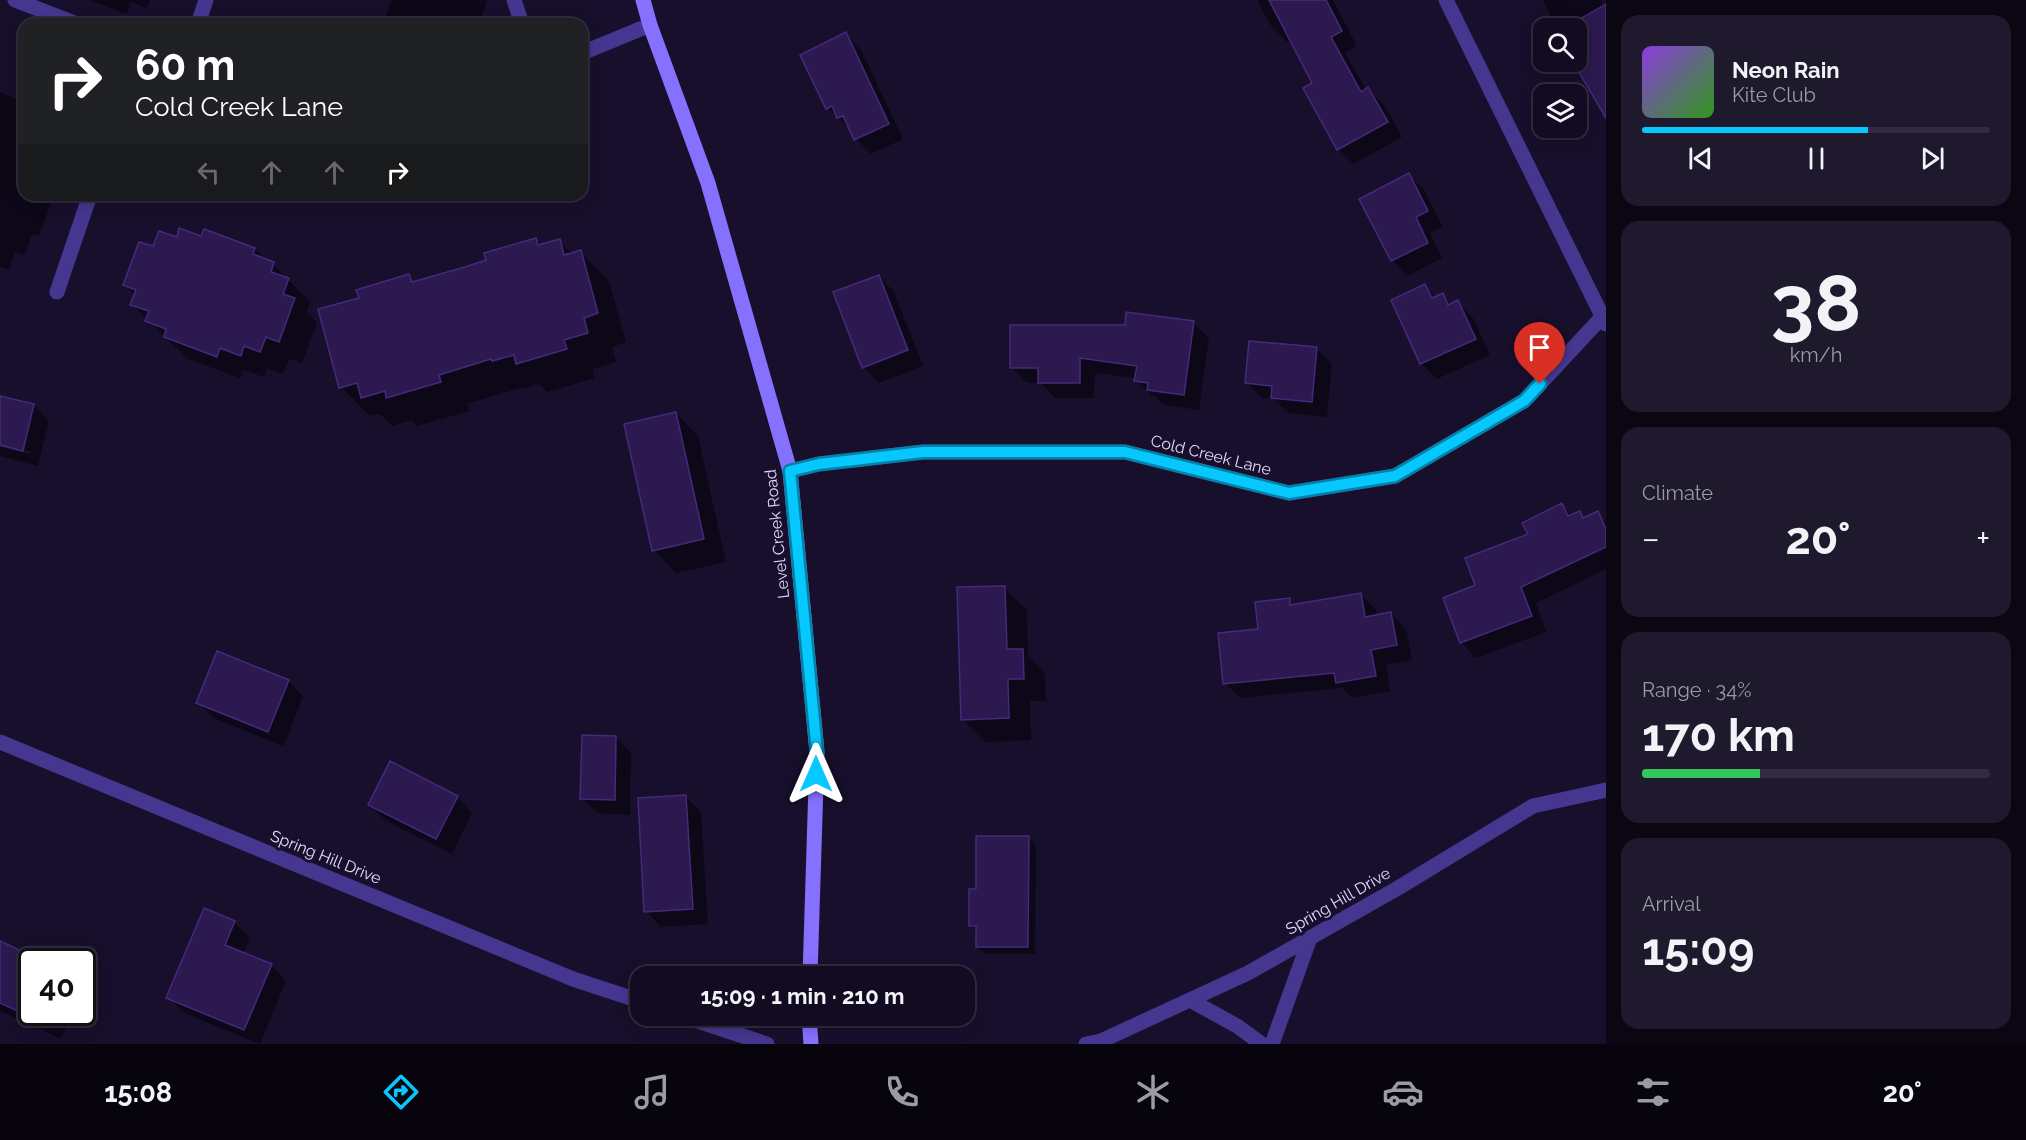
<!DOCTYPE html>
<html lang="en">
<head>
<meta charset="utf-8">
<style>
	body { margin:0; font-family:Raleway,sans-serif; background:#1f192e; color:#f1f3f6; height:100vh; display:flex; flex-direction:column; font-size:22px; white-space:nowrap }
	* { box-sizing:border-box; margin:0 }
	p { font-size:20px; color:#9c9ba5 }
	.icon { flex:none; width:33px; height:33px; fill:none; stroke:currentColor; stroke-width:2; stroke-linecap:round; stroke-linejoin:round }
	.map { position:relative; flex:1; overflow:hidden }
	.drawer { display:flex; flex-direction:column; gap:15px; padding:15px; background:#0a0612; width:420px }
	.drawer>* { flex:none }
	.top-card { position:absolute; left:18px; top:18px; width:570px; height:183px; border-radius:18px; box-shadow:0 3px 15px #0003,0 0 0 2px #312b3f; background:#202124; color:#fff; overflow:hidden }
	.tools { position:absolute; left:1533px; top:18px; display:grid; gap:12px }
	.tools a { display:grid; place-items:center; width:54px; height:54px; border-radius:12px; background:#120b21; box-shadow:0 3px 15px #0003,0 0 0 2px #312b3f; font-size:30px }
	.speed { position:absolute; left:18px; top:948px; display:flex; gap:12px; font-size:30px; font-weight:700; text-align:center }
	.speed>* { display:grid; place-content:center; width:78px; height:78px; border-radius:50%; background:#120b21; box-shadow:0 3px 15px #0003,0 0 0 2px #312b3f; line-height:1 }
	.speed .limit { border:3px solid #111; border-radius:9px; background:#fff; color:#111 }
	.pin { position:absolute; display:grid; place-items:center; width:51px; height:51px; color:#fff; margin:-62px -26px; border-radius:50% 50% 50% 0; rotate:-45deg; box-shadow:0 0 6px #0007 }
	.pin .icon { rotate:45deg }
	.me { position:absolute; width:66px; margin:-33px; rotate:0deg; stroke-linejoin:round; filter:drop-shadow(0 0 4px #0008) }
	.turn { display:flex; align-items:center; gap:21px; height:126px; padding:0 18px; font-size:27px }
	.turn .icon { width:78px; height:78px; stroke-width:2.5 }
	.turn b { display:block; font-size:42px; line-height:51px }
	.lanes { display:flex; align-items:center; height:57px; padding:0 18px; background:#0003; justify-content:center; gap:30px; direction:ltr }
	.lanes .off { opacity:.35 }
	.big { font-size:45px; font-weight:700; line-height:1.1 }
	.drawer .tile { flex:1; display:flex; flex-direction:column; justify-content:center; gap:9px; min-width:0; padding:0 21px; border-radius:18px; background:#1f192e }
	.drawer .dial { align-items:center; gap:0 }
	.dial b { font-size:78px; line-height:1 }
	.song { display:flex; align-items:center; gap:18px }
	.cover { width:72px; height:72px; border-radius:9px; background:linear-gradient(135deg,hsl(270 70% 55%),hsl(110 70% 35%)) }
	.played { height:6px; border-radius:3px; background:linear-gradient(90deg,#06c8ff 65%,#312b3f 65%) }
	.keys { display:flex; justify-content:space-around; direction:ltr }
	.heat { display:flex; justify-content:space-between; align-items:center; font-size:33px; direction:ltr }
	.charge { height:9px; border-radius:4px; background:linear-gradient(90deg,#34c759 34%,#312b3f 0) }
	.trip { position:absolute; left:630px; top:966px; width:345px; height:60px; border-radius:18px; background:#120b21; box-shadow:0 3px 15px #0003,0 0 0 2px #312b3f; font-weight:700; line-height:60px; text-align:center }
	.tab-bar { display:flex; height:96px; justify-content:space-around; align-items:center; background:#07040d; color:#9c9ba5 }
	.tab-bar .icon { width:42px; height:42px }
	.tab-bar .selected { color:#06c8ff }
	.tab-bar b { font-size:27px; color:#f1f3f6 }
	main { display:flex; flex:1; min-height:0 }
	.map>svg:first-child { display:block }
	.shadow { fill:#0007 }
	.building { fill:#2b194f; stroke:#442a7c; stroke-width:1.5 }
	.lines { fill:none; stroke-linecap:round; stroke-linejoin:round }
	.lane { stroke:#45378f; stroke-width:15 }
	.street { stroke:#45378f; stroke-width:15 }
	.secondary { stroke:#8671ff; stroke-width:15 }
	.route-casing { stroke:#0482a6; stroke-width:15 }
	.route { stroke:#06c8ff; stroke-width:10 }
	.labels { text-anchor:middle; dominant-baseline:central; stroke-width:6; stroke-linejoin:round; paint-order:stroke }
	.street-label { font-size:16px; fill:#e3daff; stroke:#180f2c }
</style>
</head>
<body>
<main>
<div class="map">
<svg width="1606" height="1044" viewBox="0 0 1606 1044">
	<rect width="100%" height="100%" fill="#180f2c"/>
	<!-- shadow -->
	<g class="shadow">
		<path d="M 88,0 L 150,0 L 147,8 L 131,2 L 127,14 Z"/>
		<path d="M 391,0 L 487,0 L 480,24 L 384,24 Z"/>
		<path d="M 1257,0 L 1333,0 L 1357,46 L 1345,53 L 1366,90 L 1368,89 L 1384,105 L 1402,137 L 1353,164 L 1338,149 L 1314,84 L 1291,40 L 1287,42 L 1271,26 Z"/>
		<path d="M 1543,0 L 1601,0 L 1606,10 L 1606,109 L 1598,101 L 1575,62 L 1576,28 L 1557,28 Z"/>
		<path d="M 845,34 L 861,50 L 903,139 L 871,154 L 856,139 L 851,130 L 828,108 Z"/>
		<path d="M 0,92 L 24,102 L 24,195 L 54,195 L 39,236 L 32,234 L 25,255 L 15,252 L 9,270 L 0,267 Z"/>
		<path d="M 1409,175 L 1424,190 L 1443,227 L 1430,233 L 1442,258 L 1407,276 L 1392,260 Z"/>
		<path d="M 202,238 L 255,249 L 267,261 L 273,264 L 310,302 L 307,312 L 317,322 L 302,363 L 289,359 L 283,374 L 267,368 L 264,377 L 243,370 L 240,378 L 188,359 L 132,304 L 135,295 L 125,285 L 154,248 L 177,239 Z"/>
		<path d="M 536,239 L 542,245 L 559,241 L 572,254 L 580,252 L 609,281 L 626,342 L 612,347 L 616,362 L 592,369 L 595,378 L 547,392 L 539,384 L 522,389 L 520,388 L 467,404 L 469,411 L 417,426 L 411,420 L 392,426 L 380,414 L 370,416 L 341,387 L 360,299 L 409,276 L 416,283 L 466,269 Z"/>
		<path d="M 879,276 L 894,292 L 923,366 L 879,383 L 864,367 Z"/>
		<path d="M 1425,286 L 1437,298 L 1442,295 L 1452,305 L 1457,302 L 1473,318 L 1490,355 L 1437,379 L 1422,364 L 1393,300 Z"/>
		<path d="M 1193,322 L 1209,338 L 1199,410 L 1164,405 L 1156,397 L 1152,396 L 1136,381 L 1136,378 L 1095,373 L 1094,398 L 1055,398 L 1041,383 L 1027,383 L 1012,368 L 1126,327 Z"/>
		<path d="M 1316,348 L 1332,364 L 1327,417 L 1288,413 L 1274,399 L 1262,398 L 1247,383 Z"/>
		<path d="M 0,398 L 34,406 L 49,421 L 38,466 L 0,456 L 0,447 L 30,454 L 30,451 L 0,444 Z"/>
		<path d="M 676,413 L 698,436 L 726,562 L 676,573 L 654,550 Z"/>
		<path d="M 1562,505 L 1573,516 L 1579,513 L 1585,519 L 1597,513 L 1606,522 L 1606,569 L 1536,603 L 1546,632 L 1476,658 L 1461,642 L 1477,586 Z"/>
		<path d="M 1004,588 L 1027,610 L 1028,656 L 1045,673 L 1046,701 L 1030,701 L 1031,740 L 985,742 L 962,719 Z"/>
		<path d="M 1360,594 L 1376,610 L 1377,616 L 1391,614 L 1406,629 L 1412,660 L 1386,665 L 1390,691 L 1352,698 L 1343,688 L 1240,698 L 1225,683 L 1260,630 L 1289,600 L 1295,606 Z"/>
		<path d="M 288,681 L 303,696 L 284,746 L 213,718 L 198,702 Z"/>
		<path d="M 616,738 L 631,753 L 630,815 L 597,813 L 582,798 Z"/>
		<path d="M 457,797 L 472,813 L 452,854 L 385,820 L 370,805 Z"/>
		<path d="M 686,797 L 701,812 L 708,924 L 661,927 L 646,911 Z"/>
		<path d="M 1028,838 L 1036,845 L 1035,954 L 985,954 L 977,947 L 977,932 L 970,925 L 978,891 Z"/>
		<path d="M 234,922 L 250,938 L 243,954 L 271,965 L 286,981 L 260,1044 L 184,1013 L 168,997 Z"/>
		<path d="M 0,943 L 32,962 L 32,1012 L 73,1012 L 61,1039 L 0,1011 Z"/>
	</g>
	<!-- building -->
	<g class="building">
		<path d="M 1269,0 L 1326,0 L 1342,31 L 1331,37 L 1361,92 L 1368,87 L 1388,122 L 1337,150 L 1303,88 L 1312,83 Z"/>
		<path d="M 1606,4 L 1606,118 L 1573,62 L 1576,62 L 1576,28 L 1564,28 Z"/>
		<path d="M 846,32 L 889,124 L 854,140 L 843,116 L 837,118 L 832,106 L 826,109 L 800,55 Z"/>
		<path d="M 1409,173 L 1428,211 L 1416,217 L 1428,243 L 1391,261 L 1359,199 Z"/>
		<path d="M 179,228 L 201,236 L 204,229 L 255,248 L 253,254 L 274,262 L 271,272 L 289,278 L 283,294 L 295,298 L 279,342 L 266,337 L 260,352 L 244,346 L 241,356 L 220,348 L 217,357 L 164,337 L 166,329 L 145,321 L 149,311 L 130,305 L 136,290 L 123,285 L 139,242 L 153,246 L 159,231 L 177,237 Z"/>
		<path d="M 536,238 L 538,245 L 560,239 L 564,255 L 581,250 L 598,313 L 584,318 L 588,333 L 564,340 L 567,349 L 516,364 L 514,355 L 492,361 L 491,359 L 439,375 L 441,382 L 386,398 L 385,391 L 361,398 L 357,383 L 339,388 L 318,309 L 359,298 L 356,290 L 409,274 L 412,282 L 465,267 L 486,260 L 484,253 Z"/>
		<path d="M 879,275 L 908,350 L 862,368 L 833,292 Z"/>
		<path d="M 1425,284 L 1432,298 L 1443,293 L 1448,305 L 1458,300 L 1476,339 L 1420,364 L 1391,300 Z"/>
		<path d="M 1126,312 L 1194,321 L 1184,395 L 1147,390 L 1148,383 L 1134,381 L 1137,366 L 1080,358 L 1080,383 L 1038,383 L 1038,368 L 1010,368 L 1010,325 L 1125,325 Z"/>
		<path d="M 1249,341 L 1317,347 L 1312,402 L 1271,398 L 1272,386 L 1245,383 Z"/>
		<path d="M 0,396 L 34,404 L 23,451 L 0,445 Z"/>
		<path d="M 676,412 L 704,539 L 652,551 L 624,424 Z"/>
		<path d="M 1562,503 L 1568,516 L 1580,511 L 1583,518 L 1598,511 L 1606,529 L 1606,547 L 1521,587 L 1532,616 L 1460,643 L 1443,598 L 1475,585 L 1465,558 L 1528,534 L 1522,523 Z"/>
		<path d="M 1005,586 L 1007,649 L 1023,649 L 1024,679 L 1008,679 L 1009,718 L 961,720 L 957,587 Z"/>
		<path d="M 1361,593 L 1365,617 L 1391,612 L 1397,645 L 1371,650 L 1376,676 L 1336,683 L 1334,673 L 1223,684 L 1218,633 L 1258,629 L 1255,602 L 1290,598 L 1290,605 Z"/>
		<path d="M 217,651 L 289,680 L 268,732 L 196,703 Z"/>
		<path d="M 582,735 L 616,736 L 615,800 L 580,799 Z"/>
		<path d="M 390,761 L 458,796 L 436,839 L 368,805 Z"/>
		<path d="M 686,795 L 693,909 L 644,912 L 638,798 Z"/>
		<path d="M 976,836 L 1029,836 L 1028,947 L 976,947 L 976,926 L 969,926 L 969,889 L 976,889 Z"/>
		<path d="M 204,908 L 235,921 L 225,945 L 272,964 L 244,1030 L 166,998 Z"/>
		<path d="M 0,941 L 45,962 L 32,962 L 32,1012 L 51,1012 L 46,1024 L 0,1003 Z"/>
	</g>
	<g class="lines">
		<!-- lane -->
		<g class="lane">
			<path d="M 514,0 L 522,24"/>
			<path d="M 198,24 L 206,0"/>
			<path d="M 57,292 L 90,195"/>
			<path d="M 1190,1000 L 1237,1026 L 1262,1044"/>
			<path d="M 1272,1044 L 1310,938"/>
		</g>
		<!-- street -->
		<g class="street">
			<path d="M 15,0 L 77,24"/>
			<path d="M 1446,0 L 1606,324"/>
			<path d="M 582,53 L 650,25"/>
			<path d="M 790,471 L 819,464 L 923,452 L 1125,452 L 1289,493 L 1395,476 L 1524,401 L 1602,317"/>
			<path d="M 0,742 L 573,979 L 640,1001"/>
			<path d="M 682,1016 L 767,1044"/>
			<path d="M 1086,1044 L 1101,1041 L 1248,973 L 1398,888 L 1533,806 L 1606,790"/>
		</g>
		<!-- secondary -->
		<g class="secondary">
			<path d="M 643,0 L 650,25 L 708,183 L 790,471 L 817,752 L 810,976"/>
			<path d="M 809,1016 L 811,1044"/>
		</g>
	</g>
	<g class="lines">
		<defs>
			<path id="route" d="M 816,774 L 817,752 L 790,471 L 819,464 L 923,452 L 1125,452 L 1289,493 L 1395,476 L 1524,401 L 1540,384"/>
		</defs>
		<!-- route casing -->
		<use href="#route" class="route-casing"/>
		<!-- route -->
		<use href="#route" class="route"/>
	</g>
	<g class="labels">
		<!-- street labels -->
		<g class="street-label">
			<text transform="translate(1211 455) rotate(14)">Cold Creek Lane</text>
			<text transform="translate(777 534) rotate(-96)">Level Creek Road</text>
			<text transform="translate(326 857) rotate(22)">Spring Hill Drive</text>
			<text transform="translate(1338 901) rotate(-30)">Spring Hill Drive</text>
		</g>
	</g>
</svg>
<div class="tools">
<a><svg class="icon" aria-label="search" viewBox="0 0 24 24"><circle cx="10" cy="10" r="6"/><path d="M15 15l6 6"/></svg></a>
<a><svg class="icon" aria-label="layers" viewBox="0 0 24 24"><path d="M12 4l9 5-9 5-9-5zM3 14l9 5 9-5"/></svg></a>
</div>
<div class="speed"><div class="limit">40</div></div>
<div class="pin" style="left:1540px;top:384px;background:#d93025"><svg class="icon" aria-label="arrive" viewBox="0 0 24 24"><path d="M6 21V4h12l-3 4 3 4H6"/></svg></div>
<svg class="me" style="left:816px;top:774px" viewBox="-20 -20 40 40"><path d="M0-17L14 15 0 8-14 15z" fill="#06c8ff" stroke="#fff" stroke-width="4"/></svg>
<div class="trip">15:09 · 1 min · 210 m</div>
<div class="top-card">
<div class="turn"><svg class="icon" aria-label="right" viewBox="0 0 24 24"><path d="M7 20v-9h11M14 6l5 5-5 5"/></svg><div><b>60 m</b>Cold Creek Lane</div></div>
<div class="lanes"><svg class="icon off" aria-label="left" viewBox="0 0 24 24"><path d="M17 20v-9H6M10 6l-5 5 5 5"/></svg><svg class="icon off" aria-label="ahead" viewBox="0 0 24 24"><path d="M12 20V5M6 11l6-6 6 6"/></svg><svg class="icon off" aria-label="ahead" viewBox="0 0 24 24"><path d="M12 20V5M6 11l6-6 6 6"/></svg><svg class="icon" aria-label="right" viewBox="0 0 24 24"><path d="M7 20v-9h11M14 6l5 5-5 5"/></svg></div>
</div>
</div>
<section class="drawer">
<div class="tile">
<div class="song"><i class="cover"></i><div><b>Neon Rain</b><p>Kite Club</p></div></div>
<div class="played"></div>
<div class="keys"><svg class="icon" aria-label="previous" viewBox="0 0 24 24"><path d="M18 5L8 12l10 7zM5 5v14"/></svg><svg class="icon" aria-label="pause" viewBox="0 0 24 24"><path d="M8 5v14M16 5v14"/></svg><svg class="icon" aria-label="next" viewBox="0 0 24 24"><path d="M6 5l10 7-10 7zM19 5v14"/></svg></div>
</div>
<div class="tile dial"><b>38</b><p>km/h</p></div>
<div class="tile"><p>Climate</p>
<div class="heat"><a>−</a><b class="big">20°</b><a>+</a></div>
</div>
<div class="tile"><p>Range · 34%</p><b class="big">170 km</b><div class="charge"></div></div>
<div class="tile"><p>Arrival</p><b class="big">15:09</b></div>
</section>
</main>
<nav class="tab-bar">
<b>15:08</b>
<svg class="icon selected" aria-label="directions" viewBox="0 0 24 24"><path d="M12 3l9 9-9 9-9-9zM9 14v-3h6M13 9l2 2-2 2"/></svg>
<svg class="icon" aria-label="music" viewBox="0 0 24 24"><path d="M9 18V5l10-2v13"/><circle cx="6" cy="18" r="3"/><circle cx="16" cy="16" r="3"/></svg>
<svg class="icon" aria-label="phone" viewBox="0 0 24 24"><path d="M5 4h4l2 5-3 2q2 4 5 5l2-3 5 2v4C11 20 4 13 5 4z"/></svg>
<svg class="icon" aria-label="climate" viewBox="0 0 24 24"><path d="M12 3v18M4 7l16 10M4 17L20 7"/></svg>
<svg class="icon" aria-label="car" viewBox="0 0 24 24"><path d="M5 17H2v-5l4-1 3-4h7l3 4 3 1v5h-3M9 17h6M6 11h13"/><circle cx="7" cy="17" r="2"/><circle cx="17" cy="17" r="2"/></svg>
<svg class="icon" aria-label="filters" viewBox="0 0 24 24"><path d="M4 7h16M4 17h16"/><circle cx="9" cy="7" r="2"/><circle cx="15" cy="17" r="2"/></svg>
<b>20°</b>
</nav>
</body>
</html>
